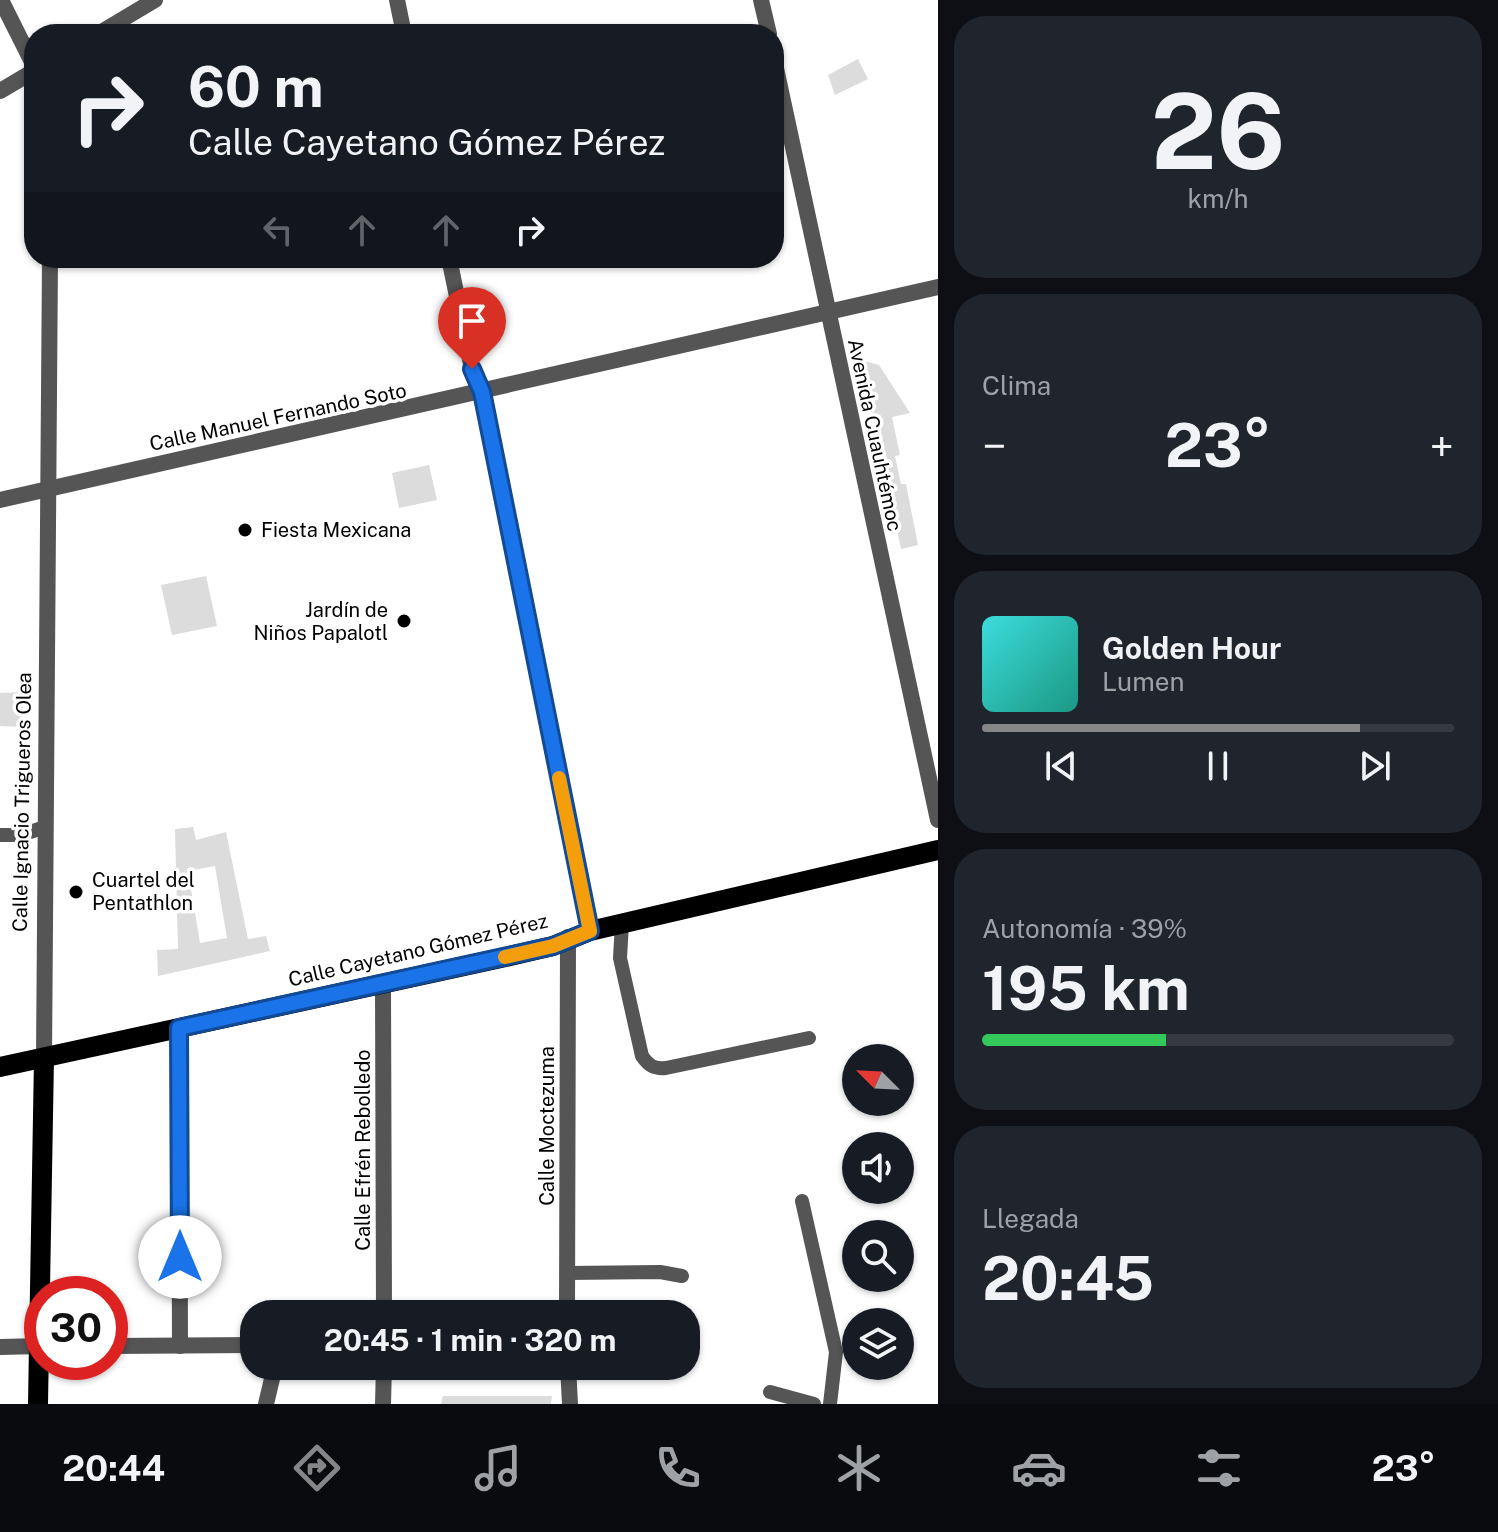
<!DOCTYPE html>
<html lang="es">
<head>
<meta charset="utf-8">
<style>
	body { margin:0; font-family:"Public Sans",sans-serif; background:#20242c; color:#f1f3f6; height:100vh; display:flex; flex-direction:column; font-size:30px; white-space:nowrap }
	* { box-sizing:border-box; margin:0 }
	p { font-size:26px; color:#9ea1a6 }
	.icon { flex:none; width:44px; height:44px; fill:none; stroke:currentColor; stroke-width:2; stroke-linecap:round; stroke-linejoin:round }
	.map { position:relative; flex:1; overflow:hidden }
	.drawer { display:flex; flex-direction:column; gap:16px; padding:16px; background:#0d0f14; width:560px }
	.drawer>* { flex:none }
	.hud { position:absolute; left:24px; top:24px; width:760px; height:244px; border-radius:32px; box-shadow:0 2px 6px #0004; background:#171b24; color:#f1f3f6; overflow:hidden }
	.needle { width:52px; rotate:294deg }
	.buttons { position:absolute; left:842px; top:1044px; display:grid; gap:16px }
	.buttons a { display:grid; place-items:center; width:72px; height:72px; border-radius:50%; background:#171b24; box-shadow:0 2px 6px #0004; font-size:40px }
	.speed { position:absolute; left:24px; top:1276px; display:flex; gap:16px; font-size:40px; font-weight:700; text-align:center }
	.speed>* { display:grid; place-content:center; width:104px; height:104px; border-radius:50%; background:#171b24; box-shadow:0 2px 6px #0004; line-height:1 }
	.speed .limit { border:12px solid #d22; background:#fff; color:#111 }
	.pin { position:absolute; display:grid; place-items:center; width:68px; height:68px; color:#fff; margin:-82px -34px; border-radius:50% 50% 50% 0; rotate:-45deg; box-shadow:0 0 8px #0007 }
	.pin .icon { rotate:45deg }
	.me { position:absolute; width:88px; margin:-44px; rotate:0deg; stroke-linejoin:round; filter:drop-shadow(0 0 6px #0008) }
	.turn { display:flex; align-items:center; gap:28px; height:168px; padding:0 32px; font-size:36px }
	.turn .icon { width:104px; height:104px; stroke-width:2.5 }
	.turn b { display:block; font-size:56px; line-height:68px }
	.lanes { display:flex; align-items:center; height:76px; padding:0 32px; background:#0003; justify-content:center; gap:40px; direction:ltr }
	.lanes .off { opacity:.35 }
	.big { font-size:60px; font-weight:700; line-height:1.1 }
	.drawer .widget { flex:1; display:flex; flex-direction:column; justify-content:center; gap:12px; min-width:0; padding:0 28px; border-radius:32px; background:#20242c }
	.drawer .dial { align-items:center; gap:0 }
	.dial b { font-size:104px; line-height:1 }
	.song { display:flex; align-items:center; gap:24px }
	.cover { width:96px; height:96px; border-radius:12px; background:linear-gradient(135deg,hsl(180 70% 55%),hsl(170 70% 35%)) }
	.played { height:8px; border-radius:4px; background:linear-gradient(90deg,#858687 80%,#363941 80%) }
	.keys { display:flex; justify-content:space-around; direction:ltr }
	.heat { display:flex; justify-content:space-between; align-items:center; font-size:44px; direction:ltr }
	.charge { height:12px; border-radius:6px; background:linear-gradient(90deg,#34c759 39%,#363941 0) }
	.trip { position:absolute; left:240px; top:1300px; width:460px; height:80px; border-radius:32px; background:#171b24; box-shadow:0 2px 6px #0004; font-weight:700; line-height:80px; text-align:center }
	.tab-bar { display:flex; height:128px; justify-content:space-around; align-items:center; background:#090b0e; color:#9ea1a6 }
	.tab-bar .icon { width:56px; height:56px }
	.tab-bar .selected { color:#858687 }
	.tab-bar b { font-size:36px; color:#f1f3f6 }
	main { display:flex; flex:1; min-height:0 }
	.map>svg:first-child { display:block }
	.green { fill:#dcdcdc; fill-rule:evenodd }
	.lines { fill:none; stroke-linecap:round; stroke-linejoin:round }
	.service { stroke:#555; stroke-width:14 }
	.minor { stroke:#555; stroke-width:16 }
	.tertiary { stroke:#555; stroke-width:16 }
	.primary { stroke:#000; stroke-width:20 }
	.route-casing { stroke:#114b97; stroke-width:20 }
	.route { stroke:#1a73e8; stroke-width:14 }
	.slow { stroke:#f59e0b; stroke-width:14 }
	.poi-dot { fill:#000; stroke:#fff; stroke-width:3 }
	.labels { text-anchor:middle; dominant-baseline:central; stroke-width:7; stroke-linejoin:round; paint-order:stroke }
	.street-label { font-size:20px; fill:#000; stroke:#fff }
	.poi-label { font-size:20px; fill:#000; stroke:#fff; text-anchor:start }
</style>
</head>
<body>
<main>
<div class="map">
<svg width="938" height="1404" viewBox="0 0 938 1404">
	<rect width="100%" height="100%" fill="#fff"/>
	<!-- green -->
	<g class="green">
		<path d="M 858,59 L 868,79 L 835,95 L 828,75 Z"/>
		<path d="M 861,360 L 879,365 L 910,413 L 892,417 L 900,455 L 895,456 L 901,484 L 906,484 L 918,545 L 901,549 Z"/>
		<path d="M 429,465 L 437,500 L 399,508 L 392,473 Z"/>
		<path d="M 206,576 L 217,626 L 172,635 L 161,585 Z"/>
		<path d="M 23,692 L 23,727 L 0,726 L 0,693 Z"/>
		<path d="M 193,827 L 196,840 L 226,832 L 248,939 L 266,936 L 270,951 L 158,976 L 157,950 L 178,949 L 175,829 ZM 215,866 L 227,938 L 200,943 L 188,871 Z"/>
		<path d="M 443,1396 L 552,1396 L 551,1404 L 441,1404 Z"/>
	</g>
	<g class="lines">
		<!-- service -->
		<g class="service">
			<path d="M 0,835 L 21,835 L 45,827"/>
			<path d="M 622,923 L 620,958 L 642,1056 C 649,1066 654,1069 666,1068 L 809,1038"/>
			<path d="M 802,1201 L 836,1352 L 830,1404"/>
			<path d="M 567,1273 L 660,1272 L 682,1276"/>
			<path d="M 770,1392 L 814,1404"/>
		</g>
		<!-- minor -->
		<g class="minor">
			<path d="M 397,0 L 404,34"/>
			<path d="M 761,0 L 769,34"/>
			<path d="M 98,34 L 155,0"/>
			<path d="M 774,59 L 938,820"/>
			<path d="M 0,91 L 34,71"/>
			<path d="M 449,258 L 472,369 L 482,392 L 590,931"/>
			<path d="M 383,986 L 384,1314"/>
			<path d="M 179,1028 L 180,1346"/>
			<path d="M 567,1314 L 568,937"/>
			<path d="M 110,1346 L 254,1345"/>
			<path d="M 0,1347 L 42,1346"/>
			<path d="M 568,1366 L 570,1404"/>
			<path d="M 266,1404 L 275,1366"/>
			<path d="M 383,1404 L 384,1366"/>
		</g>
		<!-- tertiary -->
		<g class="tertiary">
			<path d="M 1,0 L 34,66"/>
			<path d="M 0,500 L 938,287"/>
			<path d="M 44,1058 L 50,258"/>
		</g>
		<!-- primary -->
		<g class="primary">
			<path d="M 0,1067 L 501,958 L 553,946 L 590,931 L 938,850"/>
			<path d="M 38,1404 L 44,1058"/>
		</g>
	</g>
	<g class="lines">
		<defs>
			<path id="route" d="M 180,1257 L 179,1028 L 553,946 L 590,931 L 482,392 L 472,369"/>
		</defs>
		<!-- route casing -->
		<use href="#route" class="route-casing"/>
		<!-- route -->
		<use href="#route" class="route"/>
		<!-- slow -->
		<path class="slow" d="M 505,957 L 553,946 L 590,931 L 559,778"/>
	</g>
	<!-- markers -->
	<g class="poi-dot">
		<circle cx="245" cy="530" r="8"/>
		<circle cx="404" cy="621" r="8"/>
		<circle cx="76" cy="892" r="8"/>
	</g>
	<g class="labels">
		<!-- street labels -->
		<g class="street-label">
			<text transform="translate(278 417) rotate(-12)">Calle Manuel Fernando Soto</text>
			<text transform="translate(875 435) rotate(78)">Avenida Cuauhtémoc</text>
			<text transform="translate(22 802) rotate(-89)">Calle Ignacio Trigueros Olea</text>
			<text transform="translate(418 950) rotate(-13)">Calle Cayetano Gómez Pérez</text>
			<text transform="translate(547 1126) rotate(-90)">Calle Moctezuma</text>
			<text transform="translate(363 1150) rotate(-90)">Calle Efrén Rebolledo</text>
		</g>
		<!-- poi labels -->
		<g class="poi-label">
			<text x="261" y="530">Fiesta Mexicana</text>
			<text x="388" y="610" text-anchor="end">Jardín de<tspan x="388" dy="23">Niños Papalotl</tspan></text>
			<text x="92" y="880">Cuartel del<tspan x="92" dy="23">Pentathlon</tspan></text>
		</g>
	</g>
</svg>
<div class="buttons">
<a><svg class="needle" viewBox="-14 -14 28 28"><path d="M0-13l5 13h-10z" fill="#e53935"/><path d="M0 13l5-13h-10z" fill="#9ea1a6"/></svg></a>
<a><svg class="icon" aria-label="sound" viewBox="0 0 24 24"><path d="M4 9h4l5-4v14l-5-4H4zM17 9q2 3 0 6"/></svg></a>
<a><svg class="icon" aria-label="search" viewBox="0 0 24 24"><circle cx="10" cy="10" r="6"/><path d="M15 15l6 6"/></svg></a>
<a><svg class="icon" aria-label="layers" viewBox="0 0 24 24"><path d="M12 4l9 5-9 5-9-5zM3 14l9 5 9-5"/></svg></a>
</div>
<div class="speed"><div class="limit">30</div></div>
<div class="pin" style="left:472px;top:369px;background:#d93025"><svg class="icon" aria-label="arrive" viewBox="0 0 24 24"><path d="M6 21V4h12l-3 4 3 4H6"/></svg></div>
<svg class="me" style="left:180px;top:1257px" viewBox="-20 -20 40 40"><circle r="19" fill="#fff"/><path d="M0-13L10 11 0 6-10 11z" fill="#1a73e8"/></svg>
<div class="trip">20:45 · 1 min · 320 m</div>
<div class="hud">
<div class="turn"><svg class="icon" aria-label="right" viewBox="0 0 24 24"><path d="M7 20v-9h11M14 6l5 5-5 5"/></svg><div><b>60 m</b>Calle Cayetano Gómez Pérez</div></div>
<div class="lanes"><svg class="icon off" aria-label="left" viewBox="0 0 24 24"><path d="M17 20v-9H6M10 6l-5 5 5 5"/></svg><svg class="icon off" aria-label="ahead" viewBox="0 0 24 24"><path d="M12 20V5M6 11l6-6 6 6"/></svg><svg class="icon off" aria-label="ahead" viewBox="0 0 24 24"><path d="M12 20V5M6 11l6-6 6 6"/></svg><svg class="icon" aria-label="right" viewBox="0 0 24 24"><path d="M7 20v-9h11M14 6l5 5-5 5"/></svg></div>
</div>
</div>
<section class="drawer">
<div class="widget dial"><b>26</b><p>km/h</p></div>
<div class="widget"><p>Clima</p>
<div class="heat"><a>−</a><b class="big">23°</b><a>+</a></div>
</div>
<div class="widget">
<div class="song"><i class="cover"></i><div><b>Golden Hour</b><p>Lumen</p></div></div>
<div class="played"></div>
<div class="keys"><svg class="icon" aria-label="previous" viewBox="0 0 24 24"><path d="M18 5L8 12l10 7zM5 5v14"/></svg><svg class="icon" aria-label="pause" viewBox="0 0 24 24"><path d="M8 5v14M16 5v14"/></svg><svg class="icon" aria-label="next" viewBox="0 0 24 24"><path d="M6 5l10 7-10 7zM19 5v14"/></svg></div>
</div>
<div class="widget"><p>Autonomía · 39%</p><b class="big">195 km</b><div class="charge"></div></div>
<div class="widget"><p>Llegada</p><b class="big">20:45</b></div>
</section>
</main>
<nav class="tab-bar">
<b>20:44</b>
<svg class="icon selected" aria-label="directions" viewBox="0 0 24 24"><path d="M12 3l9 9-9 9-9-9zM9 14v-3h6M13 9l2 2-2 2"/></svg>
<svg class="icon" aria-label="music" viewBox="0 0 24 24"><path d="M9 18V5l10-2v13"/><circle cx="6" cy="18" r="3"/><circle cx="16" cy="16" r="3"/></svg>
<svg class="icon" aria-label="phone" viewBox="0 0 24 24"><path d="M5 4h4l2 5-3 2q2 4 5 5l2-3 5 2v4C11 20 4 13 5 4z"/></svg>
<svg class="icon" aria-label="climate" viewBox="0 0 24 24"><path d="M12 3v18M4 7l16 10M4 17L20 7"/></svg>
<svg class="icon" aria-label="car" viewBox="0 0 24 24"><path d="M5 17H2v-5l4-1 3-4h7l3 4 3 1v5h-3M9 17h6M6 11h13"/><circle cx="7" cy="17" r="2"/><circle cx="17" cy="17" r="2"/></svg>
<svg class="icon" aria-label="filters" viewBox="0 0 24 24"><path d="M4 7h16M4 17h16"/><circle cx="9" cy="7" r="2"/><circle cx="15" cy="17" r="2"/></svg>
<b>23°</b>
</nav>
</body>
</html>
